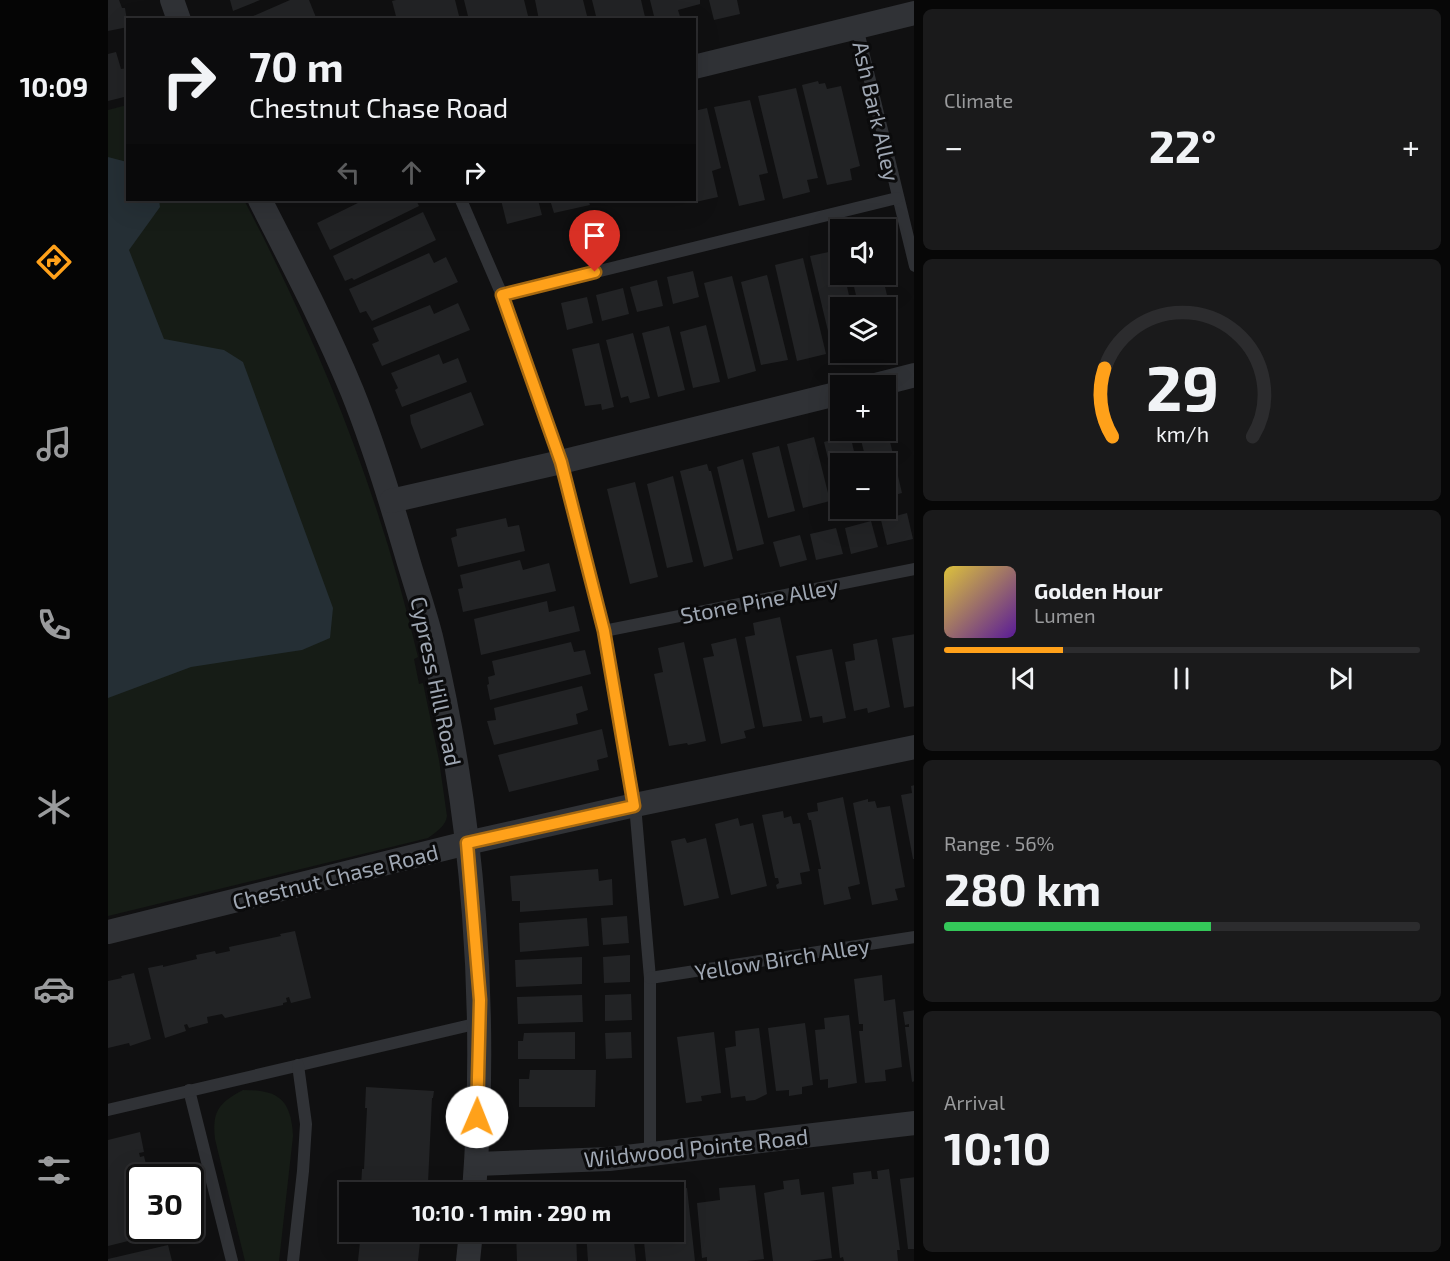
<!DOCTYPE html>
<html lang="en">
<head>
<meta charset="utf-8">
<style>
	body { margin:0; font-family:"Exo 2",sans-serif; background:#1a1a1b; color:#f1f3f6; height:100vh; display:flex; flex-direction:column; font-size:22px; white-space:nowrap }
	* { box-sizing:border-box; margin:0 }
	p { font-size:20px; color:#9a9b9d }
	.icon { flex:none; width:33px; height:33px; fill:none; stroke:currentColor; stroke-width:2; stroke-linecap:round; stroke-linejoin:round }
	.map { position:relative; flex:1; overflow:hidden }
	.sheet { display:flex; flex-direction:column; gap:9px; padding:9px; background:#070707; width:536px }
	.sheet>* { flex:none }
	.guide { position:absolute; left:18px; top:18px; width:570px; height:183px; border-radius:0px; box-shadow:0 6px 24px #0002,0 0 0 2px #2c2c2e; background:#0c0c0d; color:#f1f3f6; overflow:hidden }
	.tools { position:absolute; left:722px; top:219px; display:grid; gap:12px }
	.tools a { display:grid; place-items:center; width:66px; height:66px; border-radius:0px; background:#0c0c0d; box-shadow:0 6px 24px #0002,0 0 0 2px #2c2c2e; font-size:30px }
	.speed { position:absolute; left:18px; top:1164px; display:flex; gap:12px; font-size:30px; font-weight:700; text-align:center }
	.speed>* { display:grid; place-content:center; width:78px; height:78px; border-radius:50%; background:#0c0c0d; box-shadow:0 6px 24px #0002,0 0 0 2px #2c2c2e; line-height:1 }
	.speed .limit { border:3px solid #111; border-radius:9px; background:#fff; color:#111 }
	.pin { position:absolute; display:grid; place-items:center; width:51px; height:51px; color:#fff; margin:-62px -26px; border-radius:50% 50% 50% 0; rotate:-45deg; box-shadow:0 0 6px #0007 }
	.pin .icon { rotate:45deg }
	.me { position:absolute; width:66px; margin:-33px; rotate:1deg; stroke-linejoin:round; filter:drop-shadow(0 0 4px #0008) }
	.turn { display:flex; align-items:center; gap:21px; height:126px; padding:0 24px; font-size:27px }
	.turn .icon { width:78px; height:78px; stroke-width:2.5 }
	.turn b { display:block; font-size:42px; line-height:51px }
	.lanes { display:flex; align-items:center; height:57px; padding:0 24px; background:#0003; justify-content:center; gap:30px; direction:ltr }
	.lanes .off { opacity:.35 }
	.big { font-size:45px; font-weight:700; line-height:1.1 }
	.sheet .tile { flex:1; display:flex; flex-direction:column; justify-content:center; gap:9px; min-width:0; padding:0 21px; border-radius:9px; background:#1a1a1b }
	.sheet .dial { align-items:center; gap:0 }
	.dial svg { height:156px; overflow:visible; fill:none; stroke:#2c2c2e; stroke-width:7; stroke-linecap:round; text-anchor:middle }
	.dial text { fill:#f1f3f6; stroke:none }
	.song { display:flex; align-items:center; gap:18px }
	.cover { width:72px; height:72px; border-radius:9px; background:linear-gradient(135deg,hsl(50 70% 55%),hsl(270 70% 35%)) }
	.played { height:6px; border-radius:3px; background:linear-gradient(90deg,#ffa11a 25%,#2c2c2e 25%) }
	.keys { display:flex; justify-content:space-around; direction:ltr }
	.heat { display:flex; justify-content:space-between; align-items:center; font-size:33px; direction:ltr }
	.charge { height:9px; border-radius:4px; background:linear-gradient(90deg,#34c759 56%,#2c2c2e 0) }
	.trip { position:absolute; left:231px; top:1182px; width:345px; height:60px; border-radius:0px; background:#0c0c0d; box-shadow:0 6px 24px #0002,0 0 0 2px #2c2c2e; font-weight:700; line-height:60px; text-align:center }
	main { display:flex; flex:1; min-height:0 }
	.tabs { display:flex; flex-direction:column; width:108px; justify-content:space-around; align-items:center; background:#050505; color:#9a9b9d }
	.tabs .icon { width:42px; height:42px }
	.tabs .selected { color:#ffa11a }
	.tabs b { font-size:27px; color:#f1f3f6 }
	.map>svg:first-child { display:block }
	.green { fill:#161c16 }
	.water { fill:#252f35 }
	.building { fill:#222325 }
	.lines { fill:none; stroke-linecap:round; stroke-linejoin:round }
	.service { stroke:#303236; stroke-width:12 }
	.minor { stroke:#303236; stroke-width:24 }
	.route-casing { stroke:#a66911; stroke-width:15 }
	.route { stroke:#ffa11a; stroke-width:10 }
	.labels { text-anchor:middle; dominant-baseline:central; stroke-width:6; stroke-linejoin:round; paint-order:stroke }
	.street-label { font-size:22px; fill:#9fa7b3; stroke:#0b0b0c }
</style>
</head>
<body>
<main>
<nav class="tabs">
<b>10:09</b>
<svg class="icon selected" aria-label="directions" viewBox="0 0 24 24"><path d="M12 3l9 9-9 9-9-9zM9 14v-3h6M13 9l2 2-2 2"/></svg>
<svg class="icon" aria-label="music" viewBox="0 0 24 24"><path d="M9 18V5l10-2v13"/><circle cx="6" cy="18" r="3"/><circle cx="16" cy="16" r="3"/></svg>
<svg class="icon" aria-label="phone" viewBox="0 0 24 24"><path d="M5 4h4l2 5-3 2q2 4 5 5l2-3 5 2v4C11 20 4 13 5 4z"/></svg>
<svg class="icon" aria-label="climate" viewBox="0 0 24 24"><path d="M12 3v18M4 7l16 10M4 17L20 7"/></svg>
<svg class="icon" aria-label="car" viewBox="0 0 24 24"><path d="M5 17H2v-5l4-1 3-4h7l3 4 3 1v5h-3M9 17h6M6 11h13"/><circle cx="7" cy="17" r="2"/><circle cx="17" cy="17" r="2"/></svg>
<svg class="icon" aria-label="filters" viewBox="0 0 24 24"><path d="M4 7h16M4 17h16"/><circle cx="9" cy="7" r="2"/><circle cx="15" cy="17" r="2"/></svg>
</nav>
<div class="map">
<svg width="807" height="1261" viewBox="0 0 807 1261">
	<rect width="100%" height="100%" fill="#101011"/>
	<!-- green -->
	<g class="green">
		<path d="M 19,105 L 20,200 L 136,200 C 213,347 272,495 310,657 L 306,659 L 311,684 L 315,683 L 331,760 L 339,816 C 338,826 328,832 320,838 L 0,916 L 0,110 Z"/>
		<path d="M 135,1090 C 170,1090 183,1099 185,1136 L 171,1261 L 137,1261 L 107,1139 C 104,1112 110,1103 135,1090 Z"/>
	</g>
	<!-- water -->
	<path class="water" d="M 0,157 L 19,162 L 20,200 L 51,200 L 52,207 L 21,250 L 56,339 L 116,350 L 135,362 L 225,608 L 222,638 L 194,650 L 83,667 L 0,698 Z"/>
	<!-- building -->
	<g class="building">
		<path d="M 0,0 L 11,0 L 14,8 L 17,8 L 20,27 L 0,31 Z"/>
		<path d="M 122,0 L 152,0 L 125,11 Z"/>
		<path d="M 182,0 L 201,0 L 209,20 L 136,20 Z"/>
		<path d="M 288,0 L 347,0 L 352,20 L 289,20 L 284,1 Z"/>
		<path d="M 356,0 L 416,0 L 421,20 L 361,20 Z"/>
		<path d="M 427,0 L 475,0 L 480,20 L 431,20 Z"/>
		<path d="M 484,0 L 533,0 L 537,17 L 528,20 L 489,20 Z"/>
		<path d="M 542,0 L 592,0 L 592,4 L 570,10 L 573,20 L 547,20 Z"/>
		<path d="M 601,0 L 629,0 L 632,14 L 606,20 Z"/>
		<path d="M 8,52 L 13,69 L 20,68 L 20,96 L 0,101 L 0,54 Z"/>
		<path d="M 710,81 L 711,84 L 717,83 L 719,89 L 733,86 L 752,166 L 742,169 L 744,180 L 719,185 L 694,85 Z"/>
		<path d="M 688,88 L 710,178 L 699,180 L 702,192 L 675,199 L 650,96 Z"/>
		<path d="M 642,100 L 660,173 L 651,175 L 657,200 L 631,206 L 606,107 Z"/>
		<path d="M 599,108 L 613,168 L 604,171 L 610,197 L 583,203 L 582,200 L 586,200 L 586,111 Z"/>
		<path d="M 256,200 L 308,200 L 311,206 L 222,250 L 209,223 Z"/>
		<path d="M 393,200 L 430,200 L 434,215 L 399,224 Z"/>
		<path d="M 442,200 L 480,200 L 482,205 L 446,213 Z"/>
		<path d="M 315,212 L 328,240 L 246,280 L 244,278 L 237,281 L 225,256 Z"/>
		<path d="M 730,250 L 732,274 L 736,274 L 744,308 L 732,308 L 732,351 L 725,352 L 702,256 Z"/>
		<path d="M 321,253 L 326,263 L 338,257 L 350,282 L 264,321 L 258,311 L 252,313 L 241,289 Z"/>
		<path d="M 695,258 L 718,354 L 689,361 L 667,265 Z"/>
		<path d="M 585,271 L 591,297 L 565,304 L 559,277 Z"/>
		<path d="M 743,274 L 774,274 L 783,312 L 777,314 L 777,308 L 751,308 Z"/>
		<path d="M 659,275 L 680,360 L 653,365 L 633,282 Z"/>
		<path d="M 624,276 L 648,371 L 620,379 L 596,283 Z"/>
		<path d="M 549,280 L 555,306 L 529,312 L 522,287 Z"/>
		<path d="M 515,288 L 521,314 L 494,321 L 488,295 Z"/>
		<path d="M 479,297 L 485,323 L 459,330 L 453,303 Z"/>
		<path d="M 350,303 L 362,330 L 274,366 L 264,344 L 271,341 L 265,328 L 322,305 L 326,314 Z"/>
		<path d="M 785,317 L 789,337 L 777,340 L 777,318 Z"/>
		<path d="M 598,325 L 612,382 L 585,388 L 572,332 Z"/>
		<path d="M 561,326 L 577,390 L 550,397 L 534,333 Z"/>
		<path d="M 525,333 L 542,398 L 522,403 L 520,396 L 513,398 L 498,340 Z"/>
		<path d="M 491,343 L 506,407 L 494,410 L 493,404 L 477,406 L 464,349 Z"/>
		<path d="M 331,354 L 335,364 L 350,358 L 359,382 L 294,407 L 287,390 L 290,388 L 283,373 Z"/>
		<path d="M 363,392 L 376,425 L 313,449 L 303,423 L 302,415 Z"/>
		<path d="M 734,430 L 741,430 L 749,464 L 732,464 L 732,491 L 728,492 L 716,442 L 723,440 L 722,433 Z"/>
		<path d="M 758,430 L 772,430 L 773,435 L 780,433 L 794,493 L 783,496 L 784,503 L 777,504 L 777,464 L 759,464 L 751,432 Z"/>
		<path d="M 706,437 L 722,501 L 695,508 L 679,444 Z"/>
		<path d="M 671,446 L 687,511 L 660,518 L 644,453 Z"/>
		<path d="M 635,459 L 656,544 L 629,551 L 609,467 Z"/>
		<path d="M 599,464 L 601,471 L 603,471 L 625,559 L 596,567 L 572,471 Z"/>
		<path d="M 565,476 L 585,562 L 559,568 L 539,484 Z"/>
		<path d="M 527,482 L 550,577 L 522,584 L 499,489 Z"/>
		<path d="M 799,513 L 805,539 L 779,545 L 773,520 Z"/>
		<path d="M 398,518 L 400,527 L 411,525 L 417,551 L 350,567 L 343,538 L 349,536 L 348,529 Z"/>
		<path d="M 763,521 L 770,547 L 743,554 L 737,528 Z"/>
		<path d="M 728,528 L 735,554 L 708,560 L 702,534 Z"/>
		<path d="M 692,535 L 699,560 L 672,567 L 665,542 Z"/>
		<path d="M 412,560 L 415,570 L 441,563 L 448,591 L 355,612 L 350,589 L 355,588 L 352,575 Z"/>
		<path d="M 439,601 L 441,612 L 466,606 L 472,631 L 373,655 L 366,619 Z"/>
		<path d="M 672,617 L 694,721 L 655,727 L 637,637 L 647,635 L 645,623 Z"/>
		<path d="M 807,634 L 807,706 L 796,708 L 784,638 Z"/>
		<path d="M 628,638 L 647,728 L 636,731 L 638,738 L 613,744 L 595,658 L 606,656 L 603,644 Z"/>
		<path d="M 769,639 L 782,707 L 760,713 L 759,708 L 746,711 L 737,662 L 747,660 L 745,644 Z"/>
		<path d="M 463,642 L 466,652 L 477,650 L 483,674 L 382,700 L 379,685 L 381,684 L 380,677 L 387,675 L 384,661 Z"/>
		<path d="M 576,642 L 598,741 L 580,745 L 579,743 L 561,746 L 546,674 L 555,672 L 550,648 Z"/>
		<path d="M 724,649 L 738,718 L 715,723 L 714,716 L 702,718 L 688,656 Z"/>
		<path d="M 474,686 L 480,710 L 468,714 L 470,724 L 386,745 L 379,721 L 388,720 L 386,708 Z"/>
		<path d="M 494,729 L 500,757 L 489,760 L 491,770 L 401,792 L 390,755 Z"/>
		<path d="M 807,785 L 807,859 L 805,859 L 793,795 L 804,793 L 803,786 Z"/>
		<path d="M 735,797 L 752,884 L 740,887 L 743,899 L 716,905 L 710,869 L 713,869 L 703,820 L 701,820 L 699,813 L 710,811 L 709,803 Z"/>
		<path d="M 760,799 L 760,802 L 767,801 L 769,808 L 782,806 L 797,887 L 787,889 L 790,900 L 764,905 L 745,803 Z"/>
		<path d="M 675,811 L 676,818 L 683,816 L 685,824 L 692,823 L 702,871 L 692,873 L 694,884 L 669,889 L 668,885 L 671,883 L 670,878 L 667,878 L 654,815 Z"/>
		<path d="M 630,818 L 632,826 L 645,823 L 659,886 L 623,895 L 607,824 Z"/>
		<path d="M 577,838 L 579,843 L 598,838 L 611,898 L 576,906 L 563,841 Z"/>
		<path d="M 490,869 L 491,881 L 504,879 L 505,905 L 412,912 L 412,901 L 404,901 L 402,876 Z"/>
		<path d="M 519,916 L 521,943 L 495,945 L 493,918 Z"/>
		<path d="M 479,918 L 481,946 L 412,952 L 411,923 Z"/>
		<path d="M 187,931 L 203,998 L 183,1003 L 181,997 L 178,998 L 179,1002 L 175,1003 L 175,1005 L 117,1018 L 114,1014 L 99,1017 L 100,1023 L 81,1028 L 79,1024 L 76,1025 L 78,1031 L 57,1038 L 40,968 L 55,965 L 55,967 L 89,959 L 88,955 L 107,951 L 108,954 L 122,951 L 121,947 L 173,936 L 172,934 Z"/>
		<path d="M 522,955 L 522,982 L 496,983 L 495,957 Z"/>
		<path d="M 474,957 L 474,984 L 408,987 L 407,960 Z"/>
		<path d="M 26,973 L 43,1039 L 22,1046 L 21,1043 L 0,1048 L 0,981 L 14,978 L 13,976 Z"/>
		<path d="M 774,975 L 776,1001 L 787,999 L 794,1067 L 777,1070 L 778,1081 L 757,1083 L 751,1031 L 755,1031 L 755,1024 L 751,1024 L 746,979 Z"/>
		<path d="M 523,994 L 524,1020 L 497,1021 L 497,995 Z"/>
		<path d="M 474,995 L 475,1022 L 410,1024 L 409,997 Z"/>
		<path d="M 807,1010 L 807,1081 L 804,1082 L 797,1027 L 801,1027 L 801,1024 L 797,1025 L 795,1012 Z"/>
		<path d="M 741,1015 L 749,1083 L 720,1088 L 720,1079 L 712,1080 L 707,1030 L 717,1029 L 716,1018 Z"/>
		<path d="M 697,1023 L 705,1085 L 694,1087 L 694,1094 L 681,1096 L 681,1090 L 668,1091 L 660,1028 Z"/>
		<path d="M 651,1028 L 659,1094 L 647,1100 L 638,1101 L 637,1096 L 623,1098 L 617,1048 L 628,1046 L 627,1031 Z"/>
		<path d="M 467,1032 L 467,1059 L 410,1059 L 410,1041 L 415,1041 L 416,1033 Z"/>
		<path d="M 523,1032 L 524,1058 L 498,1059 L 497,1033 Z"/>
		<path d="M 606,1032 L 613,1093 L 593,1096 L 594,1101 L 578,1103 L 569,1037 Z"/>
		<path d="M 422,1070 L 488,1070 L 487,1107 L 411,1107 L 411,1079 L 421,1079 Z"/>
		<path d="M 258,1087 L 326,1091 L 325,1098 L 324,1098 L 320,1183 L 322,1184 L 321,1192 L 253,1188 L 254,1169 L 256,1169 L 259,1108 L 257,1108 Z"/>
		<path d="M 32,1132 L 36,1152 L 31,1153 L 32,1157 L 36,1156 L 41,1177 L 32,1178 L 32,1228 L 56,1228 L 56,1232 L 0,1246 L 0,1140 Z"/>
		<path d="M 781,1169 L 792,1250 L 789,1250 L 790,1261 L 736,1261 L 735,1257 L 732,1258 L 724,1187 L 746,1184 L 745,1173 L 763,1171 L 764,1179 L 770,1179 L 769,1171 Z"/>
		<path d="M 807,1177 L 807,1249 L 800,1249 L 792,1179 Z"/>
		<path d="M 691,1179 L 693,1195 L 716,1192 L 724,1258 L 701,1261 L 665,1261 L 656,1193 L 676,1189 L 675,1181 Z"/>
		<path d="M 647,1185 L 656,1259 L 639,1261 L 599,1261 L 599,1257 L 594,1258 L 589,1203 L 612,1200 L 611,1188 Z"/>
		<path d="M 579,1188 L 587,1261 L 538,1261 L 535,1232 L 566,1232 L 567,1190 Z"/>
		<path d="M 253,1232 L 313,1232 L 310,1261 L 250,1261 Z"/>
		<path d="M 408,1232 L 468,1232 L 469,1261 L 409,1261 Z"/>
		<path d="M 478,1232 L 525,1232 L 528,1261 L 480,1261 Z"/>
		<path d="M 60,1245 L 64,1261 L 0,1261 L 0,1259 Z"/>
	</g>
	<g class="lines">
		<!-- service -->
		<g class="service">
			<path d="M 749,27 L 807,266"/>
			<path d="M 353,200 L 394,295 L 453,462 L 496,631 L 527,805 L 542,978 L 542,1155"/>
			<path d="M 394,295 L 789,198"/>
			<path d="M 496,631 L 807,569"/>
			<path d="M 542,978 L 807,937"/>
			<path d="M 81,1090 L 124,1261"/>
			<path d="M 0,1110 L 371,1023"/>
			<path d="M 185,1261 L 195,1171 L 198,1124 L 190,1065"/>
		</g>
		<!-- minor -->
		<g class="minor">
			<path d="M 64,0 L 71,20"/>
			<path d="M 586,67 L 807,13"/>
			<path d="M 152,200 C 184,263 217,325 244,391 C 265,443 282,498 298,553 C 306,581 316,609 323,637 C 366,818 380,1008 366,1192"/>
			<path d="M 764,386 L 807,375"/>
			<path d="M 283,501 L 453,462 L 732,393"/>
			<path d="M 0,932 L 359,843 L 527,805 L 807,747"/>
			<path d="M 368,1164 L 501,1159 L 807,1123"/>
			<path d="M 360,1261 L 363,1232"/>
		</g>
	</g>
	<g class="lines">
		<defs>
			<path id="route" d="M 369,1117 L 372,1000 L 359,843 L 526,806 L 496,631 L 453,462 L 394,295 L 487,272"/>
		</defs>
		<!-- route casing -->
		<use href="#route" class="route-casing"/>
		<!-- route -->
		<use href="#route" class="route"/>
	</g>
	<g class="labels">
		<!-- street labels -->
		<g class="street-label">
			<text transform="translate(769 111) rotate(77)">Ash Bark Alley</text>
			<text transform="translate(651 600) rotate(-11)">Stone Pine Alley</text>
			<text transform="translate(329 681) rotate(78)">Cypress Hill Road</text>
			<text transform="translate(227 876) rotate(-14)">Chestnut Chase Road</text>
			<text transform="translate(674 958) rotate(-9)">Yellow Birch Alley</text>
			<text transform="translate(588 1147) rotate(-6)">Wildwood Pointe Road</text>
		</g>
	</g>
</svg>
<div class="tools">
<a><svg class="icon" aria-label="sound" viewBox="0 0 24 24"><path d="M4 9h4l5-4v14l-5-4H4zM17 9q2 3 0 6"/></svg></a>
<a><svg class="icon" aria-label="layers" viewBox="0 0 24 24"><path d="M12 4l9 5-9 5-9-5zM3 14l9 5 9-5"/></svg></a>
<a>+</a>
<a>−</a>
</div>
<div class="speed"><div class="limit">30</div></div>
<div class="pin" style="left:487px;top:272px;background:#d93025"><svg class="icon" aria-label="arrive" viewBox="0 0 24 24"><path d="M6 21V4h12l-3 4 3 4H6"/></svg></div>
<svg class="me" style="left:369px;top:1117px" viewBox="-20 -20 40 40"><circle r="19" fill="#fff"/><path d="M0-13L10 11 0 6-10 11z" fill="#ffa11a"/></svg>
<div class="trip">10:10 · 1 min · 290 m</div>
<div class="guide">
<div class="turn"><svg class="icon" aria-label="right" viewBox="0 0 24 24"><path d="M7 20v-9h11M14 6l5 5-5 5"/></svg><div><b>70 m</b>Chestnut Chase Road</div></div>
<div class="lanes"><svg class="icon off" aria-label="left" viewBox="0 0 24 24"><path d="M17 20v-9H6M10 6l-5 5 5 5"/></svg><svg class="icon off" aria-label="ahead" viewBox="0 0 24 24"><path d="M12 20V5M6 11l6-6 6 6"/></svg><svg class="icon" aria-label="right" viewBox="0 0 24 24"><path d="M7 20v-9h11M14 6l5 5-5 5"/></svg></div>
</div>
</div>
<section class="sheet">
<div class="tile"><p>Climate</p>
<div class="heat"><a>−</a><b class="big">22°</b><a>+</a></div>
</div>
<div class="tile dial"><svg viewBox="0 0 100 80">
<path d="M14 69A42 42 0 1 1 86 69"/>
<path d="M14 69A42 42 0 0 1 10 34" stroke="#ffa11a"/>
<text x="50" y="56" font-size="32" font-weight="700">29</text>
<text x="50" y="72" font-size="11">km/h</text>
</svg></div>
<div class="tile">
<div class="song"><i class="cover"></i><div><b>Golden Hour</b><p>Lumen</p></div></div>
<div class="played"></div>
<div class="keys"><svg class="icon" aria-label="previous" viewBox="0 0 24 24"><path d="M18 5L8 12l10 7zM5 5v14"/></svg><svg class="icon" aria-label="pause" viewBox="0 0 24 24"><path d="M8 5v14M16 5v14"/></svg><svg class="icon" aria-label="next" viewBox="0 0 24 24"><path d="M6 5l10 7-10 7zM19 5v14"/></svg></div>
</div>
<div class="tile"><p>Range · 56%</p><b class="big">280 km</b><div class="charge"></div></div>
<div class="tile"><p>Arrival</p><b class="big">10:10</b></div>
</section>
</main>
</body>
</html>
